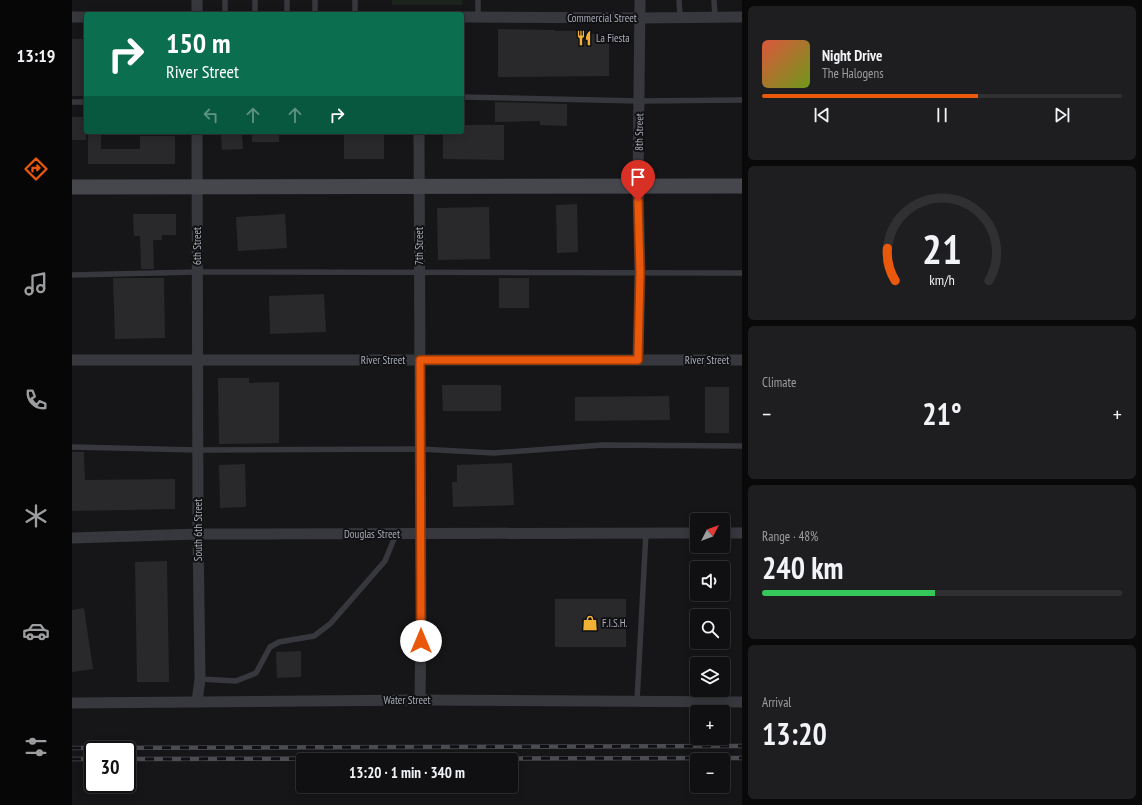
<!DOCTYPE html>
<html lang="en">
<head>
<meta charset="utf-8">
<style>
	body { margin:0; font-family:"PT Sans Narrow",sans-serif; background:#1e1e20; color:#f1f3f6; height:100vh; display:flex; flex-direction:column; font-size:15px; white-space:nowrap }
	* { box-sizing:border-box; margin:0 }
	p { font-size:13px; color:#9c9d9f }
	.icon { flex:none; width:22px; height:22px; fill:none; stroke:currentColor; stroke-width:2; stroke-linecap:round; stroke-linejoin:round }
	.map { position:relative; flex:1; overflow:hidden }
	.side { display:flex; flex-direction:column; gap:6px; padding:6px; background:#09090a; width:400px }
	.side>* { flex:none }
	.banner { position:absolute; left:12px; top:12px; width:380px; height:122px; border-radius:4px; box-shadow:0 2px 10px #0003,0 0 0 1px #303032; background:#0b6e4f; color:#fff; overflow:hidden }
	.needle { width:26px; rotate:48deg }
	.buttons { position:absolute; left:618px; top:513px; display:grid; gap:8px }
	.buttons a { display:grid; place-items:center; width:40px; height:40px; border-radius:4px; background:#101012; box-shadow:0 2px 10px #0003,0 0 0 1px #303032; font-size:20px }
	.speed { position:absolute; left:12px; top:741px; display:flex; gap:8px; font-size:20px; font-weight:700; text-align:center }
	.speed>* { display:grid; place-content:center; width:52px; height:52px; border-radius:50%; background:#101012; box-shadow:0 2px 10px #0003,0 0 0 1px #303032; line-height:1 }
	.speed .limit { border:2px solid #111; border-radius:6px; background:#fff; color:#111 }
	.pin { position:absolute; display:grid; place-items:center; width:34px; height:34px; color:#fff; margin:-41px -17px; border-radius:50% 50% 50% 0; rotate:-45deg; box-shadow:0 0 4px #0007 }
	.pin .icon { rotate:45deg }
	.me { position:absolute; width:44px; margin:-22px; rotate:0deg; stroke-linejoin:round; filter:drop-shadow(0 0 3px #0008) }
	.turn { display:flex; align-items:center; gap:14px; height:84px; padding:0 16px; font-size:18px }
	.turn .icon { width:52px; height:52px; stroke-width:2.5 }
	.turn b { display:block; font-size:28px; line-height:34px }
	.lanes { display:flex; align-items:center; height:38px; padding:0 16px; background:#0003; justify-content:center; gap:20px; direction:ltr }
	.lanes .off { opacity:.35 }
	.big { font-size:30px; font-weight:700; line-height:1.1 }
	.side .tile { flex:1; display:flex; flex-direction:column; justify-content:center; gap:6px; min-width:0; padding:0 14px; border-radius:6px; background:#1e1e20 }
	.side .dial { align-items:center; gap:0 }
	.dial svg { height:104px; overflow:visible; fill:none; stroke:#303032; stroke-width:7; stroke-linecap:round; text-anchor:middle }
	.dial text { fill:#f1f3f6; stroke:none }
	.song { display:flex; align-items:center; gap:12px }
	.cover { width:48px; height:48px; border-radius:6px; background:linear-gradient(135deg,hsl(10 70% 55%),hsl(80 70% 35%)) }
	.played { height:4px; border-radius:2px; background:linear-gradient(90deg,#ea580c 60%,#303032 60%) }
	.keys { display:flex; justify-content:space-around; direction:ltr }
	.heat { display:flex; justify-content:space-between; align-items:center; font-size:22px; direction:ltr }
	.charge { height:6px; border-radius:3px; background:linear-gradient(90deg,#34c759 48%,#303032 0) }
	.trip { position:absolute; left:224px; top:753px; width:222px; height:40px; border-radius:4px; background:#101012; box-shadow:0 2px 10px #0003,0 0 0 1px #303032; font-weight:700; line-height:40px; text-align:center }
	main { display:flex; flex:1; min-height:0 }
	.tabs { display:flex; flex-direction:column; width:72px; justify-content:space-around; align-items:center; background:#060607; color:#9c9d9f }
	.tabs .icon { width:28px; height:28px }
	.tabs .on { color:#ea580c }
	.tabs b { font-size:18px; color:#f1f3f6 }
	.map>svg:first-child { display:block }
	.green { fill:#1c231d }
	.building { fill:#29292c }
	.lines { fill:none; stroke-linecap:round; stroke-linejoin:round }
	.lane { stroke:#37383d; stroke-width:5.5 }
	.street { stroke:#37383d; stroke-width:11 }
	.secondary { stroke:#45474d; stroke-width:15 }
	.rail-casing { stroke:#4a4c52; stroke-width:4.5 }
	.rail { stroke:#111113; stroke-width:3; stroke-dasharray:9; stroke-linecap:butt }
	.route-casing { stroke:#983908; stroke-width:10 }
	.route { stroke:#ea580c; stroke-width:7 }
	.labels { text-anchor:middle; dominant-baseline:central; stroke-width:4; stroke-linejoin:round; paint-order:stroke }
	.street-label { font-size:11px; fill:#a8adb8; stroke:#111113 }
	.poi-label { font-size:11px; fill:#a8adb8; stroke:#111113; text-anchor:start }
</style>
</head>
<body>
<main>
<nav class="tabs">
<b>13:19</b>
<svg class="icon on" aria-label="directions" viewBox="0 0 24 24"><path d="M12 3l9 9-9 9-9-9zM9 14v-3h6M13 9l2 2-2 2"/></svg>
<svg class="icon" aria-label="music" viewBox="0 0 24 24"><path d="M9 18V5l10-2v13"/><circle cx="6" cy="18" r="3"/><circle cx="16" cy="16" r="3"/></svg>
<svg class="icon" aria-label="phone" viewBox="0 0 24 24"><path d="M5 4h4l2 5-3 2q2 4 5 5l2-3 5 2v4C11 20 4 13 5 4z"/></svg>
<svg class="icon" aria-label="climate" viewBox="0 0 24 24"><path d="M12 3v18M4 7l16 10M4 17L20 7"/></svg>
<svg class="icon" aria-label="car" viewBox="0 0 24 24"><path d="M5 17H2v-5l4-1 3-4h7l3 4 3 1v5h-3M9 17h6M6 11h13"/><circle cx="7" cy="17" r="2"/><circle cx="17" cy="17" r="2"/></svg>
<svg class="icon" aria-label="filters" viewBox="0 0 24 24"><path d="M4 7h16M4 17h16"/><circle cx="9" cy="7" r="2"/><circle cx="15" cy="17" r="2"/></svg>
</nav>
<div class="map">
<svg width="670" height="805" viewBox="0 0 670 805">
	<rect width="100%" height="100%" fill="#161618"/>
	<!-- green -->
	<rect class="green" x="320" y="0" width="70" height="5"/>
	<!-- building -->
	<g class="building">
		<path d="M 426,29 L 483,30 L 483,31 L 515,31 L 515,34 L 531,34 L 531,42 L 537,42 L 537,76 L 426,77 Z"/>
		<rect x="0" y="39" width="14" height="57"/>
		<path d="M 423,102 L 495,104 L 495,126 L 468,125 L 468,121 L 423,122 Z"/>
		<rect x="0" y="117" width="14" height="23"/>
		<path d="M 390,125 L 432,125 L 432,160 L 371,159 L 371,132 L 390,132 Z"/>
		<path d="M 16,132 L 29,132 L 29,149 L 68,149 L 68,136 L 103,136 L 103,164 L 16,164 Z"/>
		<rect x="180" y="132" width="27" height="10"/>
		<rect x="272" y="132" width="40" height="27"/>
		<path d="M 170,134 L 171,149 L 150,150 L 149,135 Z"/>
		<path d="M 505,204 L 506,252 L 485,253 L 484,205 Z"/>
		<path d="M 417,207 L 418,259 L 366,260 L 365,208 Z"/>
		<path d="M 61,214 L 104,214 L 104,235 L 90,235 L 90,240 L 81,240 L 82,269 L 69,269 L 68,236 L 62,236 Z"/>
		<path d="M 213,214 L 215,248 L 166,251 L 164,217 Z"/>
		<path d="M 41,278 L 92,278 L 93,338 L 43,339 Z"/>
		<rect x="427" y="278" width="30" height="30"/>
		<path d="M 252,294 L 254,332 L 198,334 L 197,296 Z"/>
		<path d="M 146,378 L 177,378 L 177,383 L 207,382 L 207,443 L 147,444 Z"/>
		<path d="M 370,385 L 429,385 L 429,411 L 371,411 Z"/>
		<rect x="633" y="387" width="24" height="46"/>
		<path d="M 597,396 L 598,420 L 503,421 L 503,397 Z"/>
		<path d="M 0,452 L 12,452 L 13,480 L 103,479 L 103,509 L 0,511 Z"/>
		<path d="M 440,463 L 442,505 L 381,507 L 380,482 L 385,482 L 385,465 Z"/>
		<path d="M 173,464 L 174,507 L 148,508 L 147,465 Z"/>
		<path d="M 95,561 L 97,682 L 65,682 L 63,562 Z"/>
		<rect x="483" y="599" width="71" height="48"/>
		<path d="M 12,608 L 21,669 L 0,672 L 0,610 Z"/>
		<path d="M 229,651 L 229,677 L 205,678 L 204,652 Z"/>
	</g>
	<g class="lines">
		<!-- lane -->
		<g class="lane">
			<path d="M 153,0 L 153,14"/>
			<path d="M 183,0 L 183,14"/>
			<path d="M 215,0 L 215,14"/>
			<path d="M 243,0 L 243,14"/>
			<path d="M 406,0 L 406,17"/>
			<path d="M 607,0 L 608,17"/>
			<path d="M 642,0 L 643,17"/>
			<path d="M 283,14 L 283,0"/>
			<path d="M 390,97 L 567,101 L 670,100"/>
			<path d="M 0,102 L 14,102"/>
			<path d="M 0,275 L 125,272 L 670,273"/>
			<path d="M 0,447 L 126,450 L 348,449 L 422,453 L 531,445 L 670,446"/>
			<path d="M 128,679 L 164,681 L 184,673 L 198,647 L 207,642 L 242,636 L 258,624 L 313,561 L 324,534"/>
			<path d="M 565,701 L 574,532"/>
		</g>
		<!-- street -->
		<g class="street">
			<path d="M 125,0 L 125,14"/>
			<path d="M 0,17 L 14,17"/>
			<path d="M 390,17 L 568,18 L 670,17"/>
			<path d="M 125,132 L 126,534 L 128,679 L 125,701"/>
			<path d="M 347,132 L 349,626 L 348,700"/>
			<path d="M 0,360 L 670,360"/>
			<path d="M 566,360 L 568,272 L 566,186 L 568,0"/>
			<path d="M 651,533 L 670,533"/>
			<path d="M 0,538 L 126,534 L 625,533"/>
			<path d="M 0,703 L 348,700 L 670,702"/>
		</g>
		<!-- secondary -->
		<path class="secondary" d="M 0,187 L 670,186"/>
		<defs>
			<g id="rail">
				<path d="M 0,748 L 670,746"/>
				<path d="M 0,759 L 21,759"/>
				<path d="M 55,759 L 670,758"/>
			</g>
		</defs>
		<!-- rail casing -->
		<use href="#rail" class="rail-casing"/>
		<!-- rail -->
		<use href="#rail" class="rail"/>
	</g>
	<g class="lines">
		<defs>
			<path id="route" d="M 349,641 L 348,360 L 566,360 L 568,272 L 566,201"/>
		</defs>
		<!-- route casing -->
		<use href="#route" class="route-casing"/>
		<!-- route -->
		<use href="#route" class="route"/>
	</g>
	<!-- icons -->
	<defs>
		<symbol id="restaurant-bare" viewBox="-9 -9 18 18"><path d="M-5-6h1v4h1v-4h1v4h1v-4h1v5L-1.5 .5V6h-2V.5L-5-1ZM5-6V6H3V1.5H1.5Q1.5-4 5-6Z" fill="#f2b134" stroke="#111113" stroke-width="2.5" paint-order="stroke"/></symbol>
		<symbol id="shop-bare" viewBox="-9 -9 18 18"><path d="M-5-2.5h2.3a2.7 3.5 0 0 1 5.4 0H5L5.5 6h-11ZM-1.5-2.5h3a1.5 2.3 0 0 0-3 0Z" fill="#f2b134" stroke="#111113" stroke-width="2.5" paint-order="stroke"/></symbol>
	</defs>
	<g fill-rule="evenodd">
		<use href="#restaurant-bare" x="501" y="27" width="22" height="22"/>
		<use href="#shop-bare" x="507" y="612" width="22" height="22"/>
	</g>
	<g class="labels">
		<!-- street labels -->
		<g class="street-label">
			<text x="530" y="18">Commercial Street</text>
			<text transform="translate(567 132) rotate(-89)">8th Street</text>
			<text transform="translate(125 246) rotate(-90)">6th Street</text>
			<text transform="translate(347 246) rotate(-90)">7th Street</text>
			<text x="311" y="360">River Street</text>
			<text x="635" y="360">River Street</text>
			<text transform="translate(126 530) rotate(-90)">South 6th Street</text>
			<text x="300" y="534">Douglas Street</text>
			<text x="335" y="700">Water Street</text>
		</g>
		<!-- poi labels -->
		<g class="poi-label">
			<text x="524" y="38">La Fiesta</text>
			<text x="530" y="623">F.I.S.H.</text>
		</g>
	</g>
</svg>
<div class="buttons">
<a><svg class="needle" viewBox="-14 -14 28 28"><path d="M0-13l5 13h-10z" fill="#e53935"/><path d="M0 13l5-13h-10z" fill="#9c9d9f"/></svg></a>
<a><svg class="icon" aria-label="sound" viewBox="0 0 24 24"><path d="M4 9h4l5-4v14l-5-4H4zM17 9q2 3 0 6"/></svg></a>
<a><svg class="icon" aria-label="search" viewBox="0 0 24 24"><circle cx="10" cy="10" r="6"/><path d="M15 15l6 6"/></svg></a>
<a><svg class="icon" aria-label="layers" viewBox="0 0 24 24"><path d="M12 4l9 5-9 5-9-5zM3 14l9 5 9-5"/></svg></a>
<a>+</a>
<a>−</a>
</div>
<div class="speed"><div class="limit">30</div></div>
<div class="pin" style="left:566px;top:201px;background:#d93025"><svg class="icon" aria-label="arrive" viewBox="0 0 24 24"><path d="M6 21V4h12l-3 4 3 4H6"/></svg></div>
<svg class="me" style="left:349px;top:641px" viewBox="-20 -20 40 40"><circle r="19" fill="#fff"/><path d="M0-13L10 11 0 6-10 11z" fill="#ea580c"/></svg>
<div class="trip">13:20 · 1 min · 340 m</div>
<div class="banner">
<div class="turn"><svg class="icon" aria-label="right" viewBox="0 0 24 24"><path d="M7 20v-9h11M14 6l5 5-5 5"/></svg><div><b>150 m</b>River Street</div></div>
<div class="lanes"><svg class="icon off" aria-label="left" viewBox="0 0 24 24"><path d="M17 20v-9H6M10 6l-5 5 5 5"/></svg><svg class="icon off" aria-label="ahead" viewBox="0 0 24 24"><path d="M12 20V5M6 11l6-6 6 6"/></svg><svg class="icon off" aria-label="ahead" viewBox="0 0 24 24"><path d="M12 20V5M6 11l6-6 6 6"/></svg><svg class="icon" aria-label="right" viewBox="0 0 24 24"><path d="M7 20v-9h11M14 6l5 5-5 5"/></svg></div>
</div>
</div>
<section class="side">
<div class="tile">
<div class="song"><i class="cover"></i><div><b>Night Drive</b><p>The Halogens</p></div></div>
<div class="played"></div>
<div class="keys"><svg class="icon" aria-label="previous" viewBox="0 0 24 24"><path d="M18 5L8 12l10 7zM5 5v14"/></svg><svg class="icon" aria-label="pause" viewBox="0 0 24 24"><path d="M8 5v14M16 5v14"/></svg><svg class="icon" aria-label="next" viewBox="0 0 24 24"><path d="M6 5l10 7-10 7zM19 5v14"/></svg></div>
</div>
<div class="tile dial"><svg viewBox="0 0 100 80">
<path d="M14 69A42 42 0 1 1 86 69"/>
<path d="M14 69A42 42 0 0 1 8 44" stroke="#ea580c"/>
<text x="50" y="56" font-size="32" font-weight="700">21</text>
<text x="50" y="72" font-size="11">km/h</text>
</svg></div>
<div class="tile"><p>Climate</p>
<div class="heat"><a>−</a><b class="big">21°</b><a>+</a></div>
</div>
<div class="tile"><p>Range · 48%</p><b class="big">240 km</b><div class="charge"></div></div>
<div class="tile"><p>Arrival</p><b class="big">13:20</b></div>
</section>
</main>
</body>
</html>
